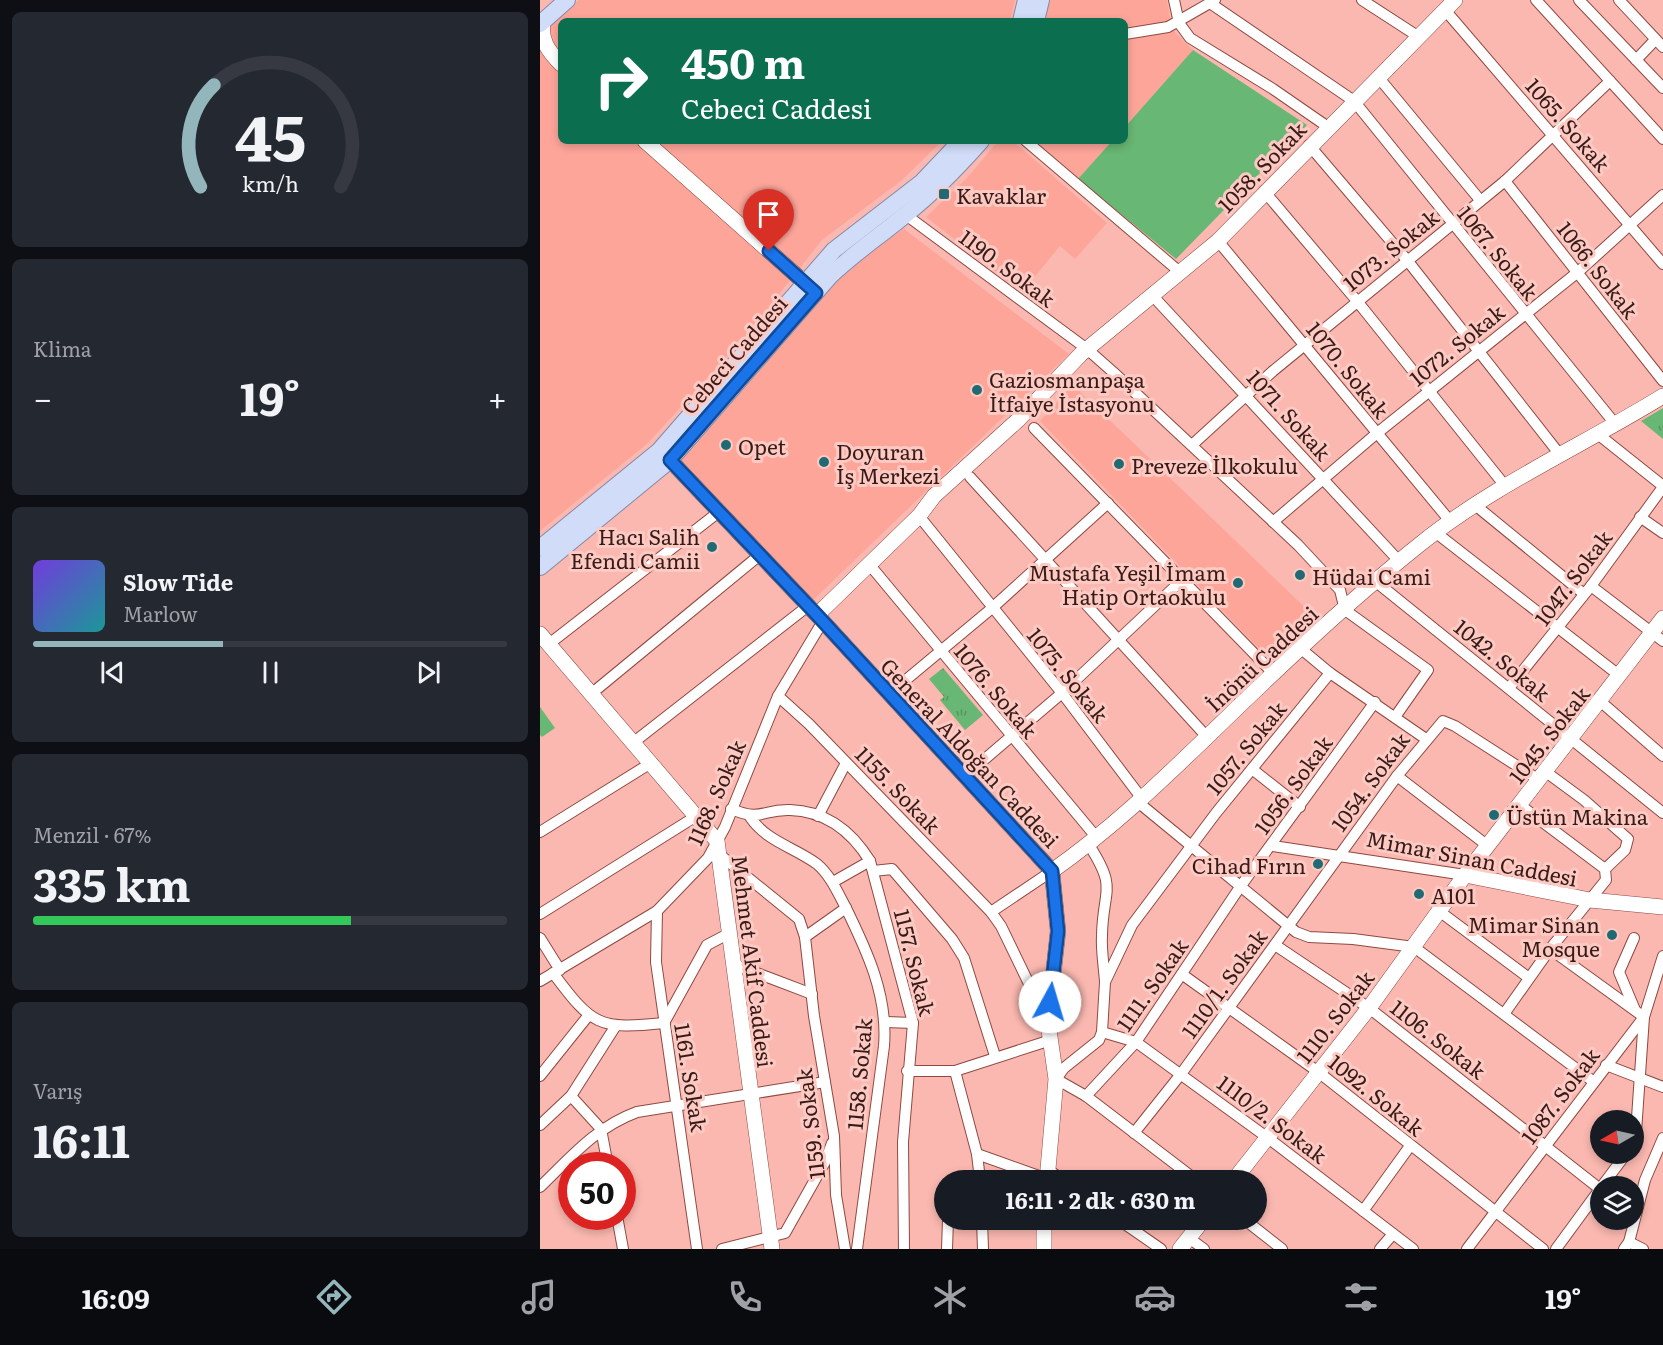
<!DOCTYPE html>
<html lang="tr">
<head>
<meta charset="utf-8">
<style>
	body { margin:0; font-family:Literata,serif; background:#242831; color:#f1f3f6; height:100vh; display:flex; flex-direction:column; font-size:22px; white-space:nowrap }
	* { box-sizing:border-box; margin:0 }
	p { font-size:20px; color:#9ea1a6 }
	.icon { flex:none; width:33px; height:33px; fill:none; stroke:currentColor; stroke-width:2; stroke-linecap:round; stroke-linejoin:round }
	.map { position:relative; flex:1; overflow:hidden }
	.sheet { display:flex; flex-direction:column; gap:12px; padding:12px; background:#0d0f14; width:540px }
	.sheet>* { flex:none }
	.top-card { position:absolute; left:18px; top:18px; width:570px; height:126px; border-radius:9px; box-shadow:0 3px 9px #0003; background:#0b6e4f; color:#fff; overflow:hidden }
	.needle { width:39px; rotate:261deg }
	.buttons { position:absolute; left:1050px; top:1110px; display:grid; gap:12px }
	.buttons a { display:grid; place-items:center; width:54px; height:54px; border-radius:50%; background:#171b24; box-shadow:0 3px 9px #0003; font-size:30px }
	.speed { position:absolute; left:18px; top:1152px; display:flex; gap:12px; font-size:30px; font-weight:700; text-align:center }
	.speed>* { display:grid; place-content:center; width:78px; height:78px; border-radius:50%; background:#171b24; box-shadow:0 3px 9px #0003; line-height:1 }
	.speed .limit { border:9px solid #d22; background:#fff; color:#111 }
	.pin { position:absolute; display:grid; place-items:center; width:51px; height:51px; color:#fff; margin:-62px -26px; border-radius:50% 50% 50% 0; rotate:-45deg; box-shadow:0 0 6px #0007 }
	.pin .icon { rotate:45deg }
	.me { position:absolute; width:66px; margin:-33px; rotate:6deg; stroke-linejoin:round; filter:drop-shadow(0 0 4px #0008) }
	.turn { display:flex; align-items:center; gap:21px; height:126px; padding:0 24px; font-size:27px }
	.turn .icon { width:78px; height:78px; stroke-width:2.5 }
	.turn b { display:block; font-size:42px; line-height:51px }
	.big { font-size:45px; font-weight:700; line-height:1.1 }
	.sheet .tile { flex:1; display:flex; flex-direction:column; justify-content:center; gap:9px; min-width:0; padding:0 21px; border-radius:9px; background:#242831 }
	.sheet .dial { align-items:center; gap:0 }
	.dial svg { height:156px; overflow:visible; fill:none; stroke:#363941; stroke-width:7; stroke-linecap:round; text-anchor:middle }
	.dial text { fill:#f1f3f6; stroke:none }
	.song { display:flex; align-items:center; gap:18px }
	.cover { width:72px; height:72px; border-radius:9px; background:linear-gradient(135deg,hsl(260 70% 55%),hsl(180 70% 35%)) }
	.played { height:6px; border-radius:3px; background:linear-gradient(90deg,#93b5bc 40%,#363941 40%) }
	.keys { display:flex; justify-content:space-around; direction:ltr }
	.heat { display:flex; justify-content:space-between; align-items:center; font-size:33px; direction:ltr }
	.charge { height:9px; border-radius:4px; background:linear-gradient(90deg,#34c759 67%,#363941 0) }
	.trip { position:absolute; left:394px; top:1170px; width:333px; height:60px; border-radius:30px; background:#171b24; box-shadow:0 3px 9px #0003; font-weight:700; line-height:60px; text-align:center }
	.tabs { display:flex; height:96px; justify-content:space-around; align-items:center; background:#090b0e; color:#9ea1a6 }
	.tabs .icon { width:42px; height:42px }
	.tabs .on { color:#93b5bc }
	.tabs b { font-size:27px; color:#f1f3f6 }
	main { display:flex; flex:1; min-height:0 }
	.map>svg:first-child { display:block }
	.built { fill:#fea59a }
	.grass { fill:#69b774 }
	.park { fill:url(#park-tufts) }
	.lines { fill:none; stroke-linecap:round; stroke-linejoin:round }
	.street-casing { stroke:#8f4941; stroke-width:12 }
	.secondary-casing { stroke:#8f4941; stroke-width:16 }
	.primary-casing { stroke:#8789a7; stroke-width:18 }
	.street { stroke:#fff; stroke-width:10 }
	.secondary { stroke:#fff; stroke-width:15 }
	.primary { stroke:#d0dcf8; stroke-width:16 }
	.route-casing { stroke:#114b97; stroke-width:15 }
	.route { stroke:#1a73e8; stroke-width:10 }
	.poi-dot { fill:#206a74; stroke:#fccac3; stroke-width:2 }
	.labels { text-anchor:middle; dominant-baseline:central; stroke-width:6; stroke-linejoin:round; paint-order:stroke }
	.street-label { font-size:21px; fill:#381a17; stroke:#fccac3 }
	.poi-label { font-size:21px; fill:#381a17; stroke:#fccac3; text-anchor:start }
</style>
</head>
<body>
<main>
<section class="sheet">
<div class="tile dial"><svg viewBox="0 0 100 80">
<path d="M14 69A42 42 0 1 1 86 69"/>
<path d="M14 69A42 42 0 0 1 21 17" stroke="#93b5bc"/>
<text x="50" y="56" font-size="32" font-weight="700">45</text>
<text x="50" y="72" font-size="11">km/h</text>
</svg></div>
<div class="tile"><p>Klima</p>
<div class="heat"><a>−</a><b class="big">19°</b><a>+</a></div>
</div>
<div class="tile">
<div class="song"><i class="cover"></i><div><b>Slow Tide</b><p>Marlow</p></div></div>
<div class="played"></div>
<div class="keys"><svg class="icon" aria-label="previous" viewBox="0 0 24 24"><path d="M18 5L8 12l10 7zM5 5v14"/></svg><svg class="icon" aria-label="pause" viewBox="0 0 24 24"><path d="M8 5v14M16 5v14"/></svg><svg class="icon" aria-label="next" viewBox="0 0 24 24"><path d="M6 5l10 7-10 7zM19 5v14"/></svg></div>
</div>
<div class="tile"><p>Menzil · 67%</p><b class="big">335 km</b><div class="charge"></div></div>
<div class="tile"><p>Varış</p><b class="big">16:11</b></div>
</section>
<div class="map">
<svg width="1123" height="1249" viewBox="0 0 1123 1249">
	<defs>
		<pattern id="park-tufts" width="24" height="20" patternUnits="userSpaceOnUse" patternTransform="scale(1.5)"><rect width="24" height="20" fill="#69b774"/><path d="M3 7l-1-3M5 7V3M7 7l1-3M15 17l-1-3M17 17v-4M19 17l1-3" fill="none" stroke="#57945e"/></pattern>
	</defs>
	<rect width="100%" height="100%" fill="#fab8b0"/>
	<!-- built -->
	<g class="built">
		<path d="M 39,0 L 475,0 L 470,21 L 21,21 L 21,141 L 402,141 L 362,180 L 282,240 L 209,332 L 108,443 L 0,531 L 0,39 L 17,16 Z"/>
		<path d="M 509,0 L 627,0 L 632,29 L 653,50 L 585,127 L 585,21 L 505,21 Z"/>
		<path d="M 458,141 L 473,141 L 567,223 L 535,259 L 520,246 L 482,292 L 386,217 L 428,177 Z"/>
		<path d="M 496,141 L 572,141 L 538,179 Z"/>
		<path d="M 364,229 L 529,354 L 272,601 L 137,459 L 312,263 Z"/>
		<path d="M 533,385 L 776,618 L 730,660 L 500,421 Z"/>
	</g>
	<!-- grass -->
	<g class="grass">
		<path d="M 653,50 L 767,125 L 636,259 L 538,179 L 572,141 L 585,141 L 585,127 Z"/>
		<path d="M 0,707 L 15,728 L 2,737 L 0,735 Z"/>
	</g>
	<!-- park -->
	<g class="park">
		<path d="M 1123,408 L 1123,439 L 1101,421 Z"/>
		<path d="M 403,668 L 443,715 L 425,730 L 400,700 L 404,697 L 389,679 Z"/>
	</g>
	<g class="lines">
		<defs>
			<g id="street">
				<path d="M 634,0 L 639,23 L 650,38 L 733,89 L 788,127"/>
				<path d="M 822,0 L 879,37"/>
				<path d="M 996,0 L 1123,139"/>
				<path d="M 1039,0 L 1123,88"/>
				<path d="M 1079,0 L 1123,47"/>
				<path d="M 670,3 L 814,101 L 1076,425"/>
				<path d="M 905,10 L 1123,264"/>
				<path d="M 585,34 L 628,27 L 675,0"/>
				<path d="M 1096,60 L 1115,40"/>
				<path d="M 839,78 L 940,200"/>
				<path d="M 486,141 L 641,273"/>
				<path d="M 769,145 L 867,260 L 1021,456"/>
				<path d="M 965,181 L 1123,381"/>
				<path d="M 724,191 L 817,301 L 966,487"/>
				<path d="M 366,215 L 547,349 L 573,372 L 758,545 L 800,590 L 805,610 L 888,670 L 855,717"/>
				<path d="M 678,241 L 910,521"/>
				<path d="M 611,294 L 859,561"/>
				<path d="M 494,428 L 734,674"/>
				<path d="M 1059,435 L 1123,486"/>
				<path d="M 652,445 L 733,371 L 965,181 L 1070,81"/>
				<path d="M 430,477 L 667,737"/>
				<path d="M 935,505 L 1044,594"/>
				<path d="M 379,516 L 522,693 L 603,800"/>
				<path d="M 1100,517 L 1123,533"/>
				<path d="M 733,522 L 836,434 L 1038,272 L 1123,195"/>
				<path d="M 895,532 L 1080,676"/>
				<path d="M 329,564 L 557,838"/>
				<path d="M 835,581 L 1123,813"/>
				<path d="M 1051,586 L 1123,641"/>
				<path d="M 9,644 L 180,511"/>
				<path d="M 760,648 L 790,673 L 886,739"/>
				<path d="M 969,688 L 1051,586 L 1123,487"/>
				<path d="M 51,694 L 221,554"/>
				<path d="M 349,694 L 451,609 L 568,503"/>
				<path d="M 238,696 L 269,724 L 451,912 L 461,926 L 508,1023"/>
				<path d="M 1060,701 L 1123,756"/>
				<path d="M 94,742 L 268,606"/>
				<path d="M 712,769 L 760,807"/>
				<path d="M 1006,772 L 1044,800 L 1088,839 L 1085,850 L 1065,869"/>
				<path d="M 425,776 L 522,693 L 642,580"/>
				<path d="M 857,776 L 948,846"/>
				<path d="M 599,803 L 756,932 L 769,937 L 813,939 L 874,947 L 1054,1082"/>
				<path d="M 191,809 C 223,822 222,809 250,810 C 286,811 312,832 330,861 L 373,1023 L 363,1142 L 364,1249"/>
				<path d="M 278,816 L 306,763"/>
				<path d="M 210,817 C 227,842 254,847 277,864 C 290,875 297,891 305,906 C 327,951 348,995 344,1046 L 317,1249"/>
				<path d="M 0,832 L 111,763"/>
				<path d="M 549,845 C 578,890 563,888 562,935 C 561,950 564,967 565,982"/>
				<path d="M 733,846 L 925,875"/>
				<path d="M 180,855 L 259,919 L 265,937 L 274,1016 L 294,1136 L 296,1195 L 305,1249"/>
				<path d="M 333,871 L 352,869 L 412,939 L 424,958 L 455,1056"/>
				<path d="M 293,882 L 330,861"/>
				<path d="M 117,911 L 116,962 L 157,1249"/>
				<path d="M 899,911 L 989,978"/>
				<path d="M 451,912 L 512,871"/>
				<path d="M 0,914 L 158,815"/>
				<path d="M 265,937 L 306,908"/>
				<path d="M 0,938 L 20,970"/>
				<path d="M 1094,938 L 1079,972 L 1095,1010"/>
				<path d="M 735,945 L 829,1008 L 1060,1189"/>
				<path d="M 1010,949 L 1104,1017 L 1096,1132 L 1094,1137"/>
				<path d="M 193,964 L 272,994"/>
				<path d="M 13,973 C 52,1025 58,1030 124,1023 L 167,945 L 188,934"/>
				<path d="M 643,975 L 777,1071 L 1003,1249"/>
				<path d="M 0,981 L 117,911 L 168,858 L 185,827 L 238,696 L 283,621"/>
				<path d="M 964,1014 L 1010,949 L 1066,880 L 1065,869 L 980,805"/>
				<path d="M 346,1022 L 373,1023"/>
				<path d="M 562,1032 L 596,1042 L 728,1138 L 873,1249"/>
				<path d="M 1066,1065 L 1123,1087"/>
				<path d="M 367,1071 L 415,1071 L 511,1040"/>
				<path d="M 415,1071 L 437,1154 L 440,1180"/>
				<path d="M 0,1076 L 48,1016"/>
				<path d="M 31,1096 L 61,1129 L 68,1166"/>
				<path d="M 546,1096 L 596,1042 L 700,887 L 835,702"/>
				<path d="M 0,1125 L 31,1096 L 75,1027"/>
				<path d="M 594,1133 L 641,1074 L 857,776 L 903,721 L 915,726 L 999,780"/>
				<path d="M 437,1154 L 507,1179"/>
				<path d="M 507,1169 L 523,1180"/>
				<path d="M 656,1180 L 546,1096 L 516,1079 L 524,1068 L 559,1040 L 562,1032 L 565,982 L 592,925 L 676,813 L 790,673"/>
				<path d="M 1062,1186 L 1086,1154"/>
				<path d="M 0,1187 C 31,1157 56,1127 97,1112 L 285,1082"/>
				<path d="M 823,1211 L 870,1146"/>
				<path d="M 77,1216 L 83,1249"/>
				<path d="M 442,1220 L 443,1249"/>
				<path d="M 579,1220 L 621,1249"/>
				<path d="M 705,1220 L 742,1249"/>
				<path d="M 649,1238 L 664,1249"/>
				<path d="M 1089,1242 L 1103,1249"/>
				<path d="M 182,1249 L 245,1233 L 285,1162 L 292,1143"/>
				<path d="M 407,1249 L 408,1220"/>
				<path d="M 840,1249 L 853,1234"/>
				<path d="M 927,1249 L 1104,1017 L 1123,956"/>
				<path d="M 1016,1249 L 1060,1189"/>
				<path d="M 1084,1249 L 1089,1242 L 1105,1180 L 1123,1138"/>
			</g>
			<g id="secondary">
				<path d="M 3,21 C 0,40 8,51 21,64"/>
				<path d="M 105,141 L 264,282"/>
				<path d="M 130,460 L 277,615 L 512,871 L 518,931 L 508,1023 L 516,1079 L 507,1180"/>
				<path d="M 277,615 L 379,516 L 394,496 L 478,420 L 541,354 L 678,241 L 915,0"/>
				<path d="M 0,634 L 177,841 L 232,1249"/>
				<path d="M 512,871 C 570,830 616,786 667,737 C 735,671 804,605 879,545 C 953,485 1042,446 1123,396"/>
				<path d="M 925,875 L 1050,900 L 1123,907"/>
				<path d="M 694,1180 L 829,1008 L 925,875 L 1123,618"/>
				<path d="M 504,1249 L 504,1220"/>
				<path d="M 640,1249 L 663,1220"/>
			</g>
			<g id="primary">
				<path d="M 481,21 L 486,0"/>
				<path d="M 496,21 L 501,0"/>
				<path d="M 0,24 L 27,0"/>
				<path d="M 0,548 L 119,451 L 294,250 L 382,182 L 421,141"/>
				<path d="M 0,567 L 130,460 L 290,276 C 314,253 340,236 365,215 C 393,193 418,167 441,141"/>
			</g>
		</defs>
		<!-- street casing -->
		<use href="#street" class="street-casing"/>
		<!-- secondary casing -->
		<use href="#secondary" class="secondary-casing"/>
		<!-- primary casing -->
		<use href="#primary" class="primary-casing"/>
		<!-- street -->
		<use href="#street" class="street"/>
		<!-- secondary -->
		<use href="#secondary" class="secondary"/>
		<!-- primary -->
		<use href="#primary" class="primary"/>
	</g>
	<g class="lines">
		<defs>
			<path id="route" d="M 229,251 L 276,293 L 130,460 L 277,615 L 512,871 L 518,931 L 510,1002"/>
		</defs>
		<!-- route casing -->
		<use href="#route" class="route-casing"/>
		<!-- route -->
		<use href="#route" class="route"/>
	</g>
	<!-- markers -->
	<g class="poi-dot">
		<rect x="398" y="188" width="12" height="12" rx="3"/>
		<circle cx="437" cy="390" r="6"/>
		<circle cx="186" cy="445" r="6"/>
		<circle cx="284" cy="462" r="6"/>
		<circle cx="579" cy="464" r="6"/>
		<circle cx="172" cy="547" r="6"/>
		<circle cx="760" cy="575" r="6"/>
		<circle cx="698" cy="583" r="6"/>
		<circle cx="954" cy="815" r="6"/>
		<circle cx="778" cy="864" r="6"/>
		<circle cx="879" cy="894" r="6"/>
		<circle cx="1072" cy="935" r="6"/>
	</g>
	<g class="labels">
		<!-- street labels -->
		<g class="street-label">
			<text transform="translate(1029 124) rotate(49)">1065. Sokak</text>
			<text transform="translate(721 166) rotate(-46)">1058. Sokak</text>
			<text transform="translate(850 249) rotate(-39)">1073. Sokak</text>
			<text transform="translate(959 252) rotate(51)">1067. Sokak</text>
			<text transform="translate(468 267) rotate(37)">1190. Sokak</text>
			<text transform="translate(1059 269) rotate(52)">1066. Sokak</text>
			<text transform="translate(916 344) rotate(-39)">1072. Sokak</text>
			<text transform="translate(193 354) rotate(-49)">Cebeci Caddesi</text>
			<text transform="translate(809 369) rotate(51)">1070. Sokak</text>
			<text transform="translate(750 414) rotate(48)">1071. Sokak</text>
			<text transform="translate(1032 577) rotate(-53)">1047. Sokak</text>
			<text transform="translate(721 658) rotate(-43)">İnönü Caddesi</text>
			<text transform="translate(963 659) rotate(39)">1042. Sokak</text>
			<text transform="translate(529 674) rotate(51)">1075. Sokak</text>
			<text transform="translate(457 690) rotate(50)">1076. Sokak</text>
			<text transform="translate(1008 734) rotate(-52)">1045. Sokak</text>
			<text transform="translate(705 747) rotate(-51)">1057. Sokak</text>
			<text transform="translate(431 752) rotate(47)">General Aldoğan Caddesi</text>
			<text transform="translate(829 781) rotate(-54)">1054. Sokak</text>
			<text transform="translate(752 784) rotate(-54)">1056. Sokak</text>
			<text transform="translate(359 789) rotate(46)">1155. Sokak</text>
			<text transform="translate(175 792) rotate(-66)">1168. Sokak</text>
			<text transform="translate(932 857) rotate(11)">Mimar Sinan Caddesi</text>
			<text transform="translate(214 961) rotate(83)">Mehmet Akif Caddesi</text>
			<text transform="translate(376 962) rotate(76)">1157. Sokak</text>
			<text transform="translate(683 983) rotate(-54)">1110/1. Sokak</text>
			<text transform="translate(611 984) rotate(-55)">1111. Sokak</text>
			<text transform="translate(794 1016) rotate(-52)">1110. Sokak</text>
			<text transform="translate(899 1038) rotate(38)">1106. Sokak</text>
			<text transform="translate(318 1074) rotate(-85)">1158. Sokak</text>
			<text transform="translate(152 1077) rotate(81)">1161. Sokak</text>
			<text transform="translate(837 1094) rotate(39)">1092. Sokak</text>
			<text transform="translate(1019 1095) rotate(-53)">1087. Sokak</text>
			<text transform="translate(733 1118) rotate(37)">1110/2. Sokak</text>
			<text transform="translate(269 1124) rotate(-97)">1159. Sokak</text>
		</g>
		<!-- poi labels -->
		<g class="poi-label">
			<text x="416" y="194">Kavaklar</text>
			<text x="449" y="378">Gaziosmanpaşa<tspan x="449" dy="24">İtfaiye İstasyonu</tspan></text>
			<text x="198" y="445">Opet</text>
			<text x="296" y="450">Doyuran<tspan x="296" dy="24">İş Merkezi</tspan></text>
			<text x="591" y="464">Preveze İlkokulu</text>
			<text x="160" y="535" text-anchor="end">Hacı Salih<tspan x="160" dy="24">Efendi Camii</tspan></text>
			<text x="686" y="571" text-anchor="end">Mustafa Yeşil İmam<tspan x="686" dy="24">Hatip Ortaokulu</tspan></text>
			<text x="772" y="575">Hüdai Cami</text>
			<text x="966" y="815">Üstün Makina</text>
			<text x="766" y="864" text-anchor="end">Cihad Fırın</text>
			<text x="891" y="894">A101</text>
			<text x="1060" y="923" text-anchor="end">Mimar Sinan<tspan x="1060" dy="24">Mosque</tspan></text>
		</g>
	</g>
</svg>
<div class="buttons">
<a><svg class="needle" viewBox="-14 -14 28 28"><path d="M0-13l5 13h-10z" fill="#e53935"/><path d="M0 13l5-13h-10z" fill="#9ea1a6"/></svg></a>
<a><svg class="icon" aria-label="layers" viewBox="0 0 24 24"><path d="M12 4l9 5-9 5-9-5zM3 14l9 5 9-5"/></svg></a>
</div>
<div class="speed"><div class="limit">50</div></div>
<div class="pin" style="left:229px;top:251px;background:#d93025"><svg class="icon" aria-label="arrive" viewBox="0 0 24 24"><path d="M6 21V4h12l-3 4 3 4H6"/></svg></div>
<svg class="me" style="left:510px;top:1002px" viewBox="-20 -20 40 40"><circle r="19" fill="#fff"/><path d="M0-13L10 11 0 6-10 11z" fill="#1a73e8"/></svg>
<div class="trip">16:11 · 2 dk · 630 m</div>
<div class="top-card">
<div class="turn"><svg class="icon" aria-label="right" viewBox="0 0 24 24"><path d="M7 20v-9h11M14 6l5 5-5 5"/></svg><div><b>450 m</b>Cebeci Caddesi</div></div>
</div>
</div>
</main>
<nav class="tabs">
<b>16:09</b>
<svg class="icon on" aria-label="directions" viewBox="0 0 24 24"><path d="M12 3l9 9-9 9-9-9zM9 14v-3h6M13 9l2 2-2 2"/></svg>
<svg class="icon" aria-label="music" viewBox="0 0 24 24"><path d="M9 18V5l10-2v13"/><circle cx="6" cy="18" r="3"/><circle cx="16" cy="16" r="3"/></svg>
<svg class="icon" aria-label="phone" viewBox="0 0 24 24"><path d="M5 4h4l2 5-3 2q2 4 5 5l2-3 5 2v4C11 20 4 13 5 4z"/></svg>
<svg class="icon" aria-label="climate" viewBox="0 0 24 24"><path d="M12 3v18M4 7l16 10M4 17L20 7"/></svg>
<svg class="icon" aria-label="car" viewBox="0 0 24 24"><path d="M5 17H2v-5l4-1 3-4h7l3 4 3 1v5h-3M9 17h6M6 11h13"/><circle cx="7" cy="17" r="2"/><circle cx="17" cy="17" r="2"/></svg>
<svg class="icon" aria-label="filters" viewBox="0 0 24 24"><path d="M4 7h16M4 17h16"/><circle cx="9" cy="7" r="2"/><circle cx="15" cy="17" r="2"/></svg>
<b>19°</b>
</nav>
</body>
</html>
